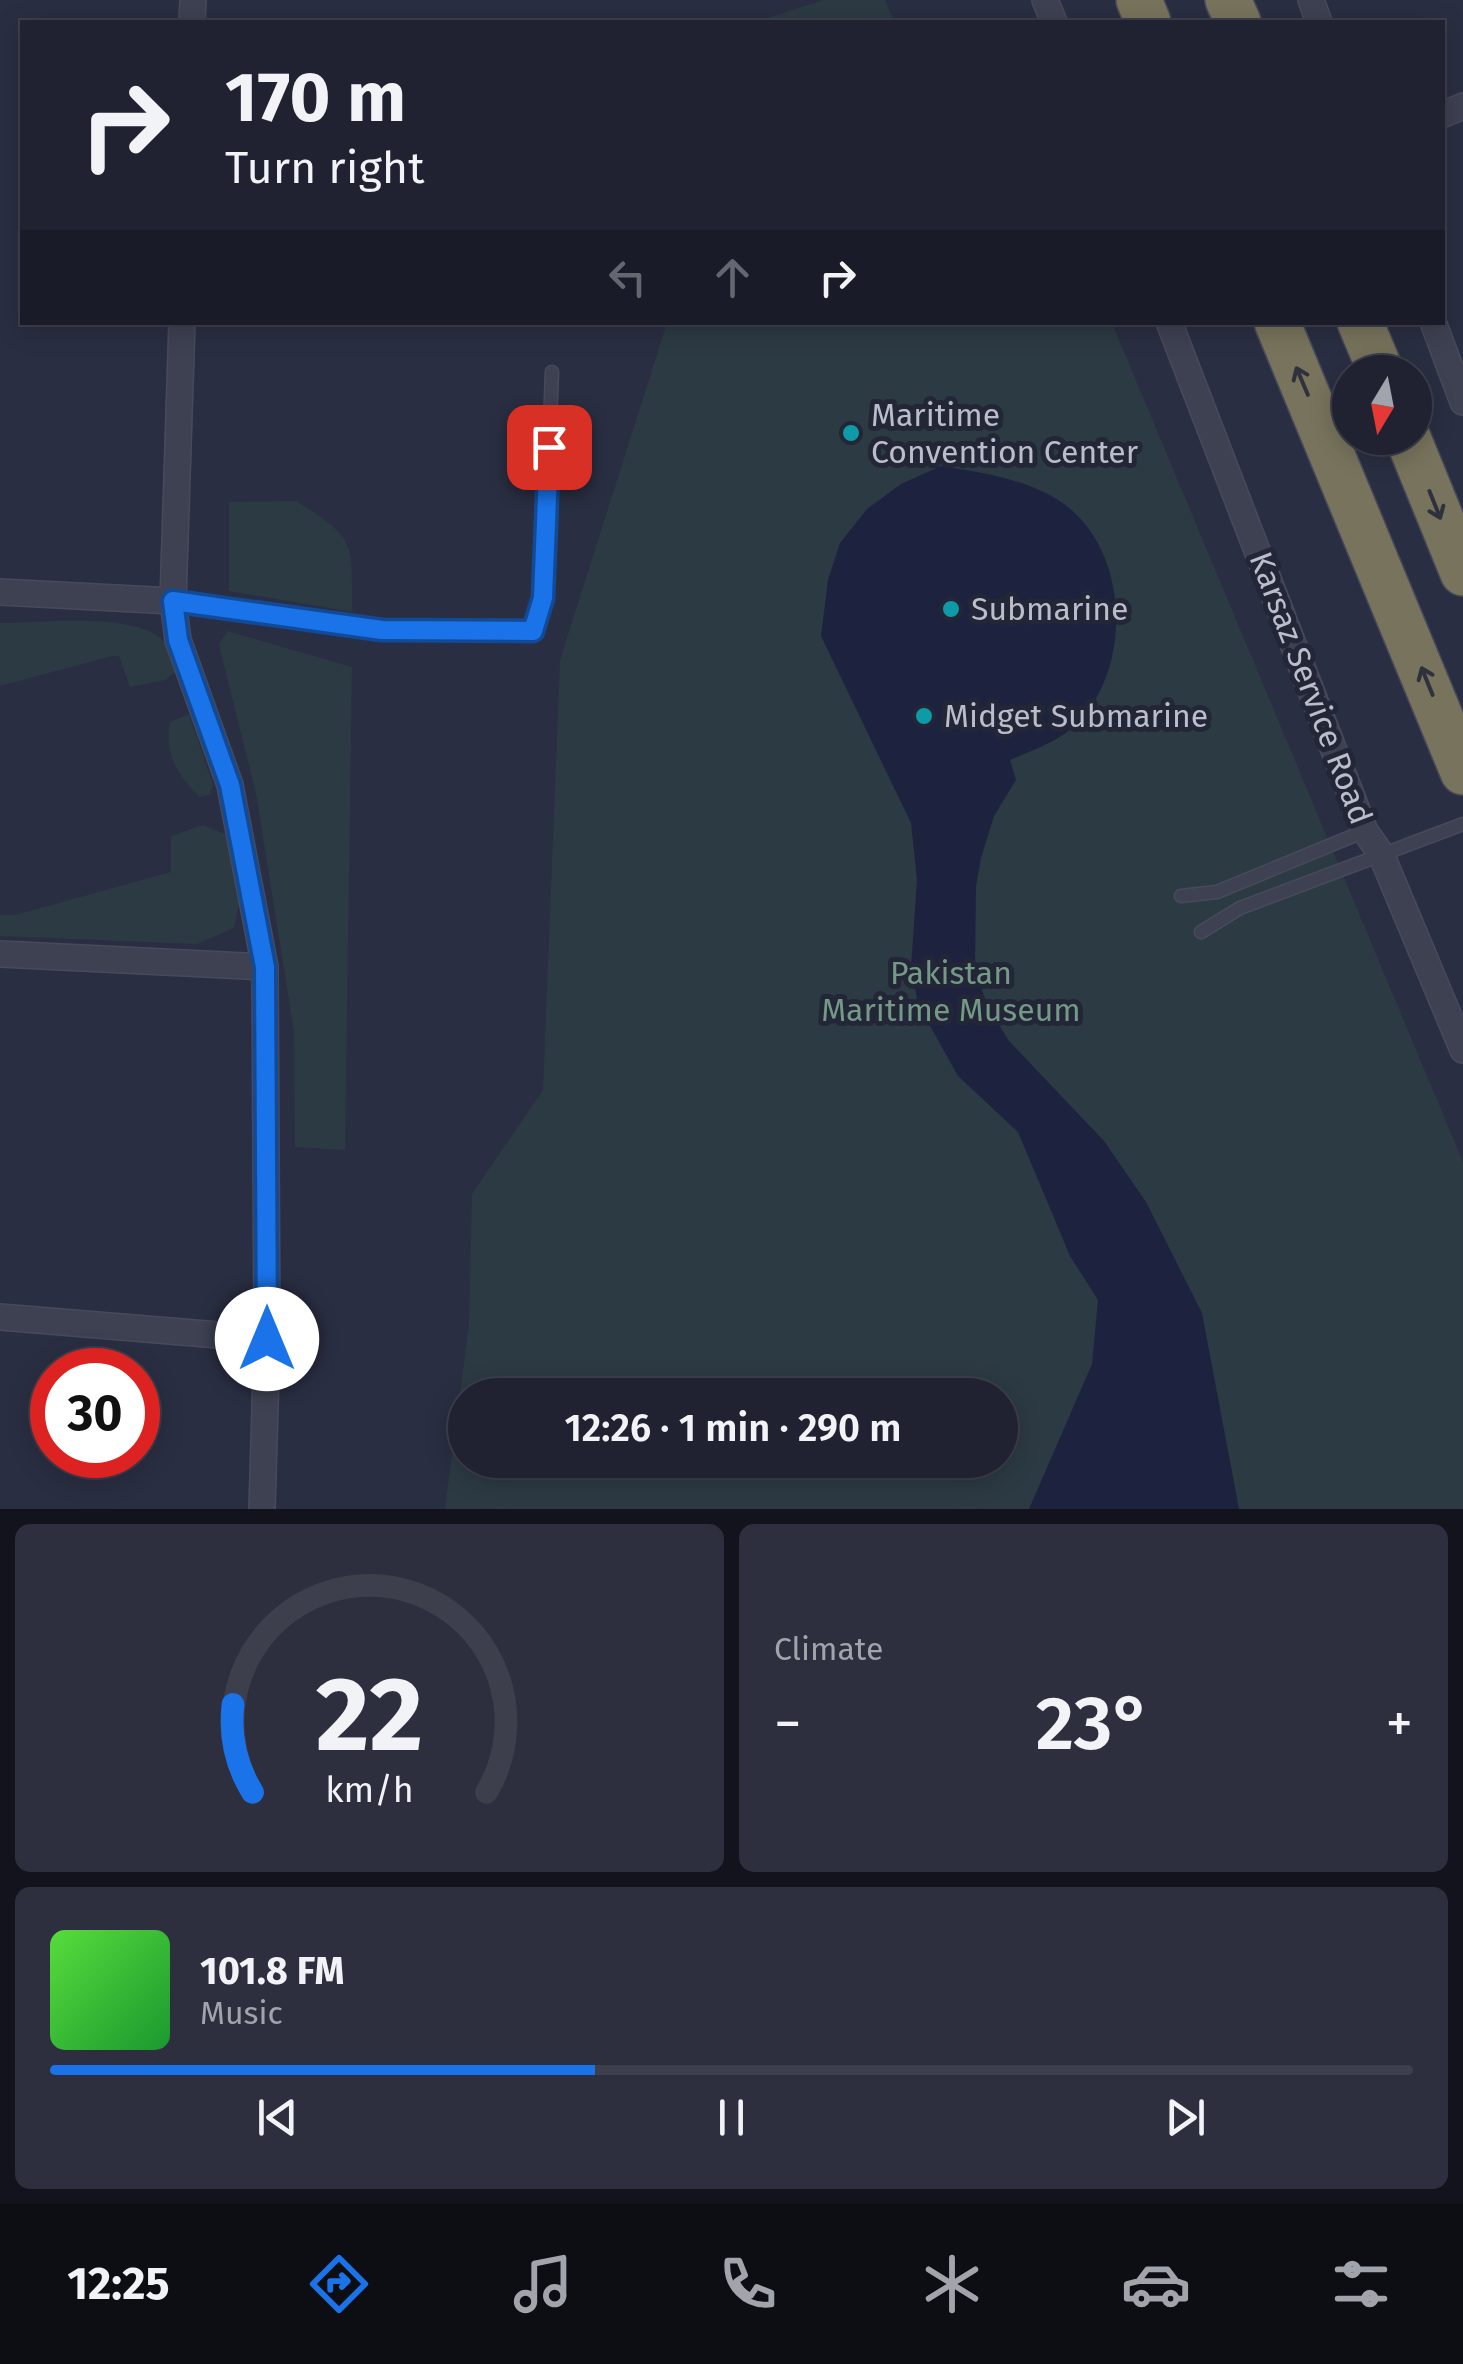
<!DOCTYPE html>
<html lang="en">
<head>
<meta charset="utf-8">
<style>
	body { margin:0; font-family:"Fira Sans",sans-serif; background:#2d2f3e; color:#f1f3f6; height:100vh; display:flex; flex-direction:column; font-size:38px; white-space:nowrap }
	* { box-sizing:border-box; margin:0 }
	p { font-size:32px; color:#a2a4ac }
	.icon { flex:none; width:55px; height:55px; fill:none; stroke:currentColor; stroke-width:2; stroke-linecap:round; stroke-linejoin:round }
	.map { position:relative; height:1509px; overflow:hidden }
	.sheet { display:flex; flex-direction:column; gap:15px; padding:15px; background:#12131c; flex:1 }
	.sheet>* { flex:none }
	.hud { position:absolute; left:20px; top:20px; width:1425px; height:305px; border-radius:0px; box-shadow:0 5px 25px #0003,0 0 0 2px #3d3f4d; background:#202232; color:#f1f3f6; overflow:hidden }
	.needle { width:65px; rotate:190deg }
	.buttons { position:absolute; left:1332px; top:355px; display:grid; gap:20px }
	.buttons a { display:grid; place-items:center; width:100px; height:100px; border-radius:50%; background:#202232; box-shadow:0 5px 25px #0003,0 0 0 2px #3d3f4d; font-size:50px }
	.speed { position:absolute; left:30px; top:1348px; display:flex; gap:20px; font-size:50px; font-weight:700; text-align:center }
	.speed>* { display:grid; place-content:center; width:130px; height:130px; border-radius:50%; background:#202232; box-shadow:0 5px 25px #0003,0 0 0 2px #3d3f4d; line-height:1 }
	.speed .limit { border:15px solid #d22; background:#fff; color:#111 }
	.pin { position:absolute; display:grid; place-items:center; width:85px; height:85px; color:#fff; margin:-42px; border-radius:20px; box-shadow:0 5px 15px #0006 }
	.me { position:absolute; width:110px; margin:-55px; rotate:0deg; stroke-linejoin:round; filter:drop-shadow(0 0 8px #0008) }
	.turn { display:flex; align-items:center; gap:35px; height:210px; padding:0 40px; font-size:45px }
	.turn .icon { width:130px; height:130px; stroke-width:2.5 }
	.turn b { display:block; font-size:70px; line-height:85px }
	.lanes { display:flex; align-items:center; height:95px; padding:0 40px; background:#0003; justify-content:center; gap:50px; direction:ltr }
	.lanes .off { opacity:.35 }
	.big { font-size:75px; font-weight:600; line-height:1.1 }
	.sheet .tile { flex:1; display:flex; flex-direction:column; justify-content:center; gap:15px; min-width:0; padding:0 35px; border-radius:15px; background:#2d2f3e }
	.sheet .dial { align-items:center; gap:0 }
	.dial svg { height:260px; overflow:visible; fill:none; stroke:#3d3f4d; stroke-width:7; stroke-linecap:round; text-anchor:middle }
	.dial text { fill:#f1f3f6; stroke:none }
	.song { display:flex; align-items:center; gap:30px }
	.cover { width:120px; height:120px; border-radius:15px; background:linear-gradient(135deg,hsl(110 70% 55%),hsl(130 70% 35%)) }
	.played { height:10px; border-radius:5px; background:linear-gradient(90deg,#1a73e8 40%,#3d3f4d 40%) }
	.keys { display:flex; justify-content:space-around; direction:ltr }
	.heat { display:flex; justify-content:space-between; align-items:center; font-size:55px; direction:ltr }
	.sheet .tiles { flex:1; display:grid; gap:15px; grid-template-columns:1fr 1fr }
	.tile:last-child { grid-column:span 2 }
	.trip { position:absolute; left:448px; top:1378px; width:570px; height:100px; border-radius:50px; background:#202232; box-shadow:0 5px 25px #0003,0 0 0 2px #3d3f4d; font-weight:600; line-height:100px; text-align:center }
	.tab-bar { display:flex; height:160px; justify-content:space-around; align-items:center; background:#0d0e14; color:#a2a4ac }
	.tab-bar .icon { width:70px; height:70px }
	.tab-bar .active { color:#1a73e8 }
	.tab-bar b { font-size:45px; color:#f1f3f6 }
	.map>svg:first-child { display:block }
	.green { fill:#2c3a43; fill-rule:evenodd }
	.water { fill:#1d233f }
	.lines { fill:none; stroke-linecap:round; stroke-linejoin:round }
	.lane-casing { stroke:#484a5b; stroke-width:15 }
	.street-casing { stroke:#484a5b; stroke-width:28 }
	.highway-casing { stroke:#464959; stroke-width:48 }
	.lane { stroke:#3e4152; stroke-width:12 }
	.street { stroke:#3e4152; stroke-width:25 }
	.highway { stroke:#77735c; stroke-width:45 }
	.oneway { stroke:#2f323d }
	.route-casing { stroke:#114b97; stroke-width:25 }
	.route { stroke:#1a73e8; stroke-width:18 }
	.culture-dot { fill:#0f9aa8; stroke:#222637; stroke-width:4 }
	.labels { text-anchor:middle; dominant-baseline:central; stroke-width:10; stroke-linejoin:round; paint-order:stroke }
	.poi-label { font-size:32px; fill:#bbbdcb; stroke:#222637; text-anchor:start }
	.street-label { font-size:32px; fill:#bbbdcb; stroke:#222637 }
	.park-label { font-size:32px; fill:#749a86; stroke:#222637 }
</style>
</head>
<body>
<div class="map">
<svg width="1463" height="1509" viewBox="0 0 1463 1509">
	<rect width="100%" height="100%" fill="#2a2e42"/>
	<!-- green -->
	<g class="green">
		<path d="M 823,0 L 885,0 L 894,22 L 756,22 Z"/>
		<path d="M 675,322 L 1112,323 L 1463,1162 L 1463,1509 L 445,1509 L 469,1324 L 472,1194 L 543,1090 L 560,660 L 666,326 ZM 465,1395 L 1000,1395 L 1000,1460 L 465,1460 Z"/>
		<path d="M 296,501 C 357,539 352,542 352,612 L 229,591 L 229,502 Z"/>
		<path d="M 0,623 C 41,623 134,611 164,641 C 171,648 175,660 179,669 L 165,680 L 130,687 L 119,656 L 112,656 L 0,686 Z"/>
		<path d="M 227,631 L 352,667 L 345,1150 L 295,1147 L 294,1032 L 256,793 L 219,645 Z"/>
		<path d="M 189,714 L 213,785 L 210,794 L 200,797 C 178,777 163,751 170,722 Z"/>
		<path d="M 203,825 L 225,834 L 242,889 L 234,928 L 197,944 L 0,936 L 0,915 L 15,915 L 171,872 L 171,836 Z"/>
	</g>
	<!-- water -->
	<path class="water" d="M 941,466 C 984,473 1028,479 1064,504 C 1128,550 1132,662 1082,718 C 1062,741 1037,748 1010,760 L 1016,780 L 994,816 L 981,858 L 976,886 L 975,972 L 989,1009 L 1009,1041 L 1104,1141 L 1146,1202 L 1202,1313 L 1239,1509 L 1029,1509 L 1092,1364 L 1098,1300 L 1070,1256 L 1018,1132 L 958,1076 L 918,1004 L 911,967 L 917,880 L 911,823 L 821,636 L 828,580 L 840,543 L 867,509 L 901,484 Z"/>
	<g class="lines">
		<defs>
			<g id="lane">
				<path d="M 173,601 L 381,630 L 533,631 L 543,598 L 552,372"/>
				<path d="M 1181,896 L 1217,892 L 1365,831"/>
				<path d="M 1201,932 L 1240,908 L 1463,824"/>
			</g>
			<g id="street">
				<path d="M 1045,0 L 1054,22"/>
				<path d="M 1311,0 L 1319,22"/>
				<path d="M 192,22 L 193,0"/>
				<path d="M 1442,115 L 1463,106"/>
				<path d="M 182,322 L 173,601 L 178,640 L 230,785 L 265,967 L 267,1339 L 262,1509"/>
				<path d="M 1169,322 L 1365,831 L 1381,854 L 1463,1050"/>
				<path d="M 1433,322 L 1463,402"/>
				<path d="M 0,592 L 173,601"/>
				<path d="M 0,954 L 265,967"/>
				<path d="M 0,1317 L 267,1339"/>
			</g>
			<g id="highway">
				<path d="M 1139,0 L 1148,22"/>
				<path d="M 1228,0 L 1238,22"/>
				<path d="M 1277,322 L 1463,772"/>
				<path d="M 1360,322 L 1381,372"/>
				<path d="M 1408,438 L 1463,573"/>
			</g>
		</defs>
		<!-- lane casing -->
		<use href="#lane" class="lane-casing"/>
		<!-- street casing -->
		<use href="#street" class="street-casing"/>
		<!-- highway casing -->
		<use href="#highway" class="highway-casing"/>
		<!-- lane -->
		<use href="#lane" class="lane"/>
		<!-- street -->
		<use href="#street" class="street"/>
		<!-- highway -->
		<use href="#highway" class="highway"/>
	</g>
	<!-- one-way arrows -->
	<defs><path id="oneway-shaft" d="M-6 0H5M1.5-3L5.5 0L1.5 3" fill="none" stroke-width="1.6" stroke-linecap="round" stroke-linejoin="round" transform="scale(2.5)"/></defs>
	<g class="oneway">
		<use href="#oneway-shaft" transform="translate(1302 381) rotate(-113)"/>
		<use href="#oneway-shaft" transform="translate(1435 505) rotate(68)"/>
		<use href="#oneway-shaft" transform="translate(1427 681) rotate(-112)"/>
	</g>
	<g class="lines">
		<defs>
			<path id="route" d="M 267,1339 L 265,967 L 230,785 L 178,640 L 173,601 L 382,630 L 533,631 L 543,598 L 549,447"/>
		</defs>
		<!-- route casing -->
		<use href="#route" class="route-casing"/>
		<!-- route -->
		<use href="#route" class="route"/>
	</g>
	<!-- markers -->
	<g class="culture-dot">
		<circle cx="851" cy="433" r="10"/>
		<circle cx="951" cy="609" r="10"/>
		<circle cx="924" cy="716" r="10"/>
	</g>
	<g class="labels">
		<!-- poi labels -->
		<g class="poi-label">
			<text x="871" y="415">Maritime<tspan x="871" dy="37">Convention Center</tspan></text>
			<text x="971" y="609">Submarine</text>
			<text x="944" y="716">Midget Submarine</text>
		</g>
		<!-- street labels -->
		<g class="street-label">
			<text transform="translate(1311 688) rotate(69)">Karsaz Service Road</text>
		</g>
		<!-- park labels -->
		<g class="park-label">
			<text x="951" y="973">Pakistan<tspan x="951" dy="37">Maritime Museum</tspan></text>
		</g>
	</g>
</svg>
<div class="buttons">
<a><svg class="needle" viewBox="-14 -14 28 28"><path d="M0-13l5 13h-10z" fill="#e53935"/><path d="M0 13l5-13h-10z" fill="#a2a4ac"/></svg></a>
</div>
<div class="speed"><div class="limit">30</div></div>
<div class="pin" style="left:549px;top:447px;background:#d93025"><svg class="icon" aria-label="arrive" viewBox="0 0 24 24"><path d="M6 21V4h12l-3 4 3 4H6"/></svg></div>
<svg class="me" style="left:267px;top:1339px" viewBox="-20 -20 40 40"><circle r="19" fill="#fff"/><path d="M0-13L10 11 0 6-10 11z" fill="#1a73e8"/></svg>
<div class="trip">12:26 · 1 min · 290 m</div>
<div class="hud">
<div class="turn"><svg class="icon" aria-label="right" viewBox="0 0 24 24"><path d="M7 20v-9h11M14 6l5 5-5 5"/></svg><div><b>170 m</b>Turn right</div></div>
<div class="lanes"><svg class="icon off" aria-label="left" viewBox="0 0 24 24"><path d="M17 20v-9H6M10 6l-5 5 5 5"/></svg><svg class="icon off" aria-label="ahead" viewBox="0 0 24 24"><path d="M12 20V5M6 11l6-6 6 6"/></svg><svg class="icon" aria-label="right" viewBox="0 0 24 24"><path d="M7 20v-9h11M14 6l5 5-5 5"/></svg></div>
</div>
</div>
<section class="sheet">
<div class="tiles">
<div class="tile dial"><svg viewBox="0 0 100 80">
<path d="M14 69A42 42 0 1 1 86 69"/>
<path d="M14 69A42 42 0 0 1 8 42" stroke="#1a73e8"/>
<text x="50" y="56" font-size="32" font-weight="700">22</text>
<text x="50" y="72" font-size="11">km/h</text>
</svg></div>
<div class="tile"><p>Climate</p>
<div class="heat"><a>−</a><b class="big">23°</b><a>+</a></div>
</div>
<div class="tile">
<div class="song"><i class="cover"></i><div><b>101.8 FM</b><p>Music</p></div></div>
<div class="played"></div>
<div class="keys"><svg class="icon" aria-label="previous" viewBox="0 0 24 24"><path d="M18 5L8 12l10 7zM5 5v14"/></svg><svg class="icon" aria-label="pause" viewBox="0 0 24 24"><path d="M8 5v14M16 5v14"/></svg><svg class="icon" aria-label="next" viewBox="0 0 24 24"><path d="M6 5l10 7-10 7zM19 5v14"/></svg></div>
</div>
</div>
</section>
<nav class="tab-bar">
<b>12:25</b>
<svg class="icon active" aria-label="directions" viewBox="0 0 24 24"><path d="M12 3l9 9-9 9-9-9zM9 14v-3h6M13 9l2 2-2 2"/></svg>
<svg class="icon" aria-label="music" viewBox="0 0 24 24"><path d="M9 18V5l10-2v13"/><circle cx="6" cy="18" r="3"/><circle cx="16" cy="16" r="3"/></svg>
<svg class="icon" aria-label="phone" viewBox="0 0 24 24"><path d="M5 4h4l2 5-3 2q2 4 5 5l2-3 5 2v4C11 20 4 13 5 4z"/></svg>
<svg class="icon" aria-label="climate" viewBox="0 0 24 24"><path d="M12 3v18M4 7l16 10M4 17L20 7"/></svg>
<svg class="icon" aria-label="car" viewBox="0 0 24 24"><path d="M5 17H2v-5l4-1 3-4h7l3 4 3 1v5h-3M9 17h6M6 11h13"/><circle cx="7" cy="17" r="2"/><circle cx="17" cy="17" r="2"/></svg>
<svg class="icon" aria-label="filters" viewBox="0 0 24 24"><path d="M4 7h16M4 17h16"/><circle cx="9" cy="7" r="2"/><circle cx="15" cy="17" r="2"/></svg>
</nav>
</body>
</html>
